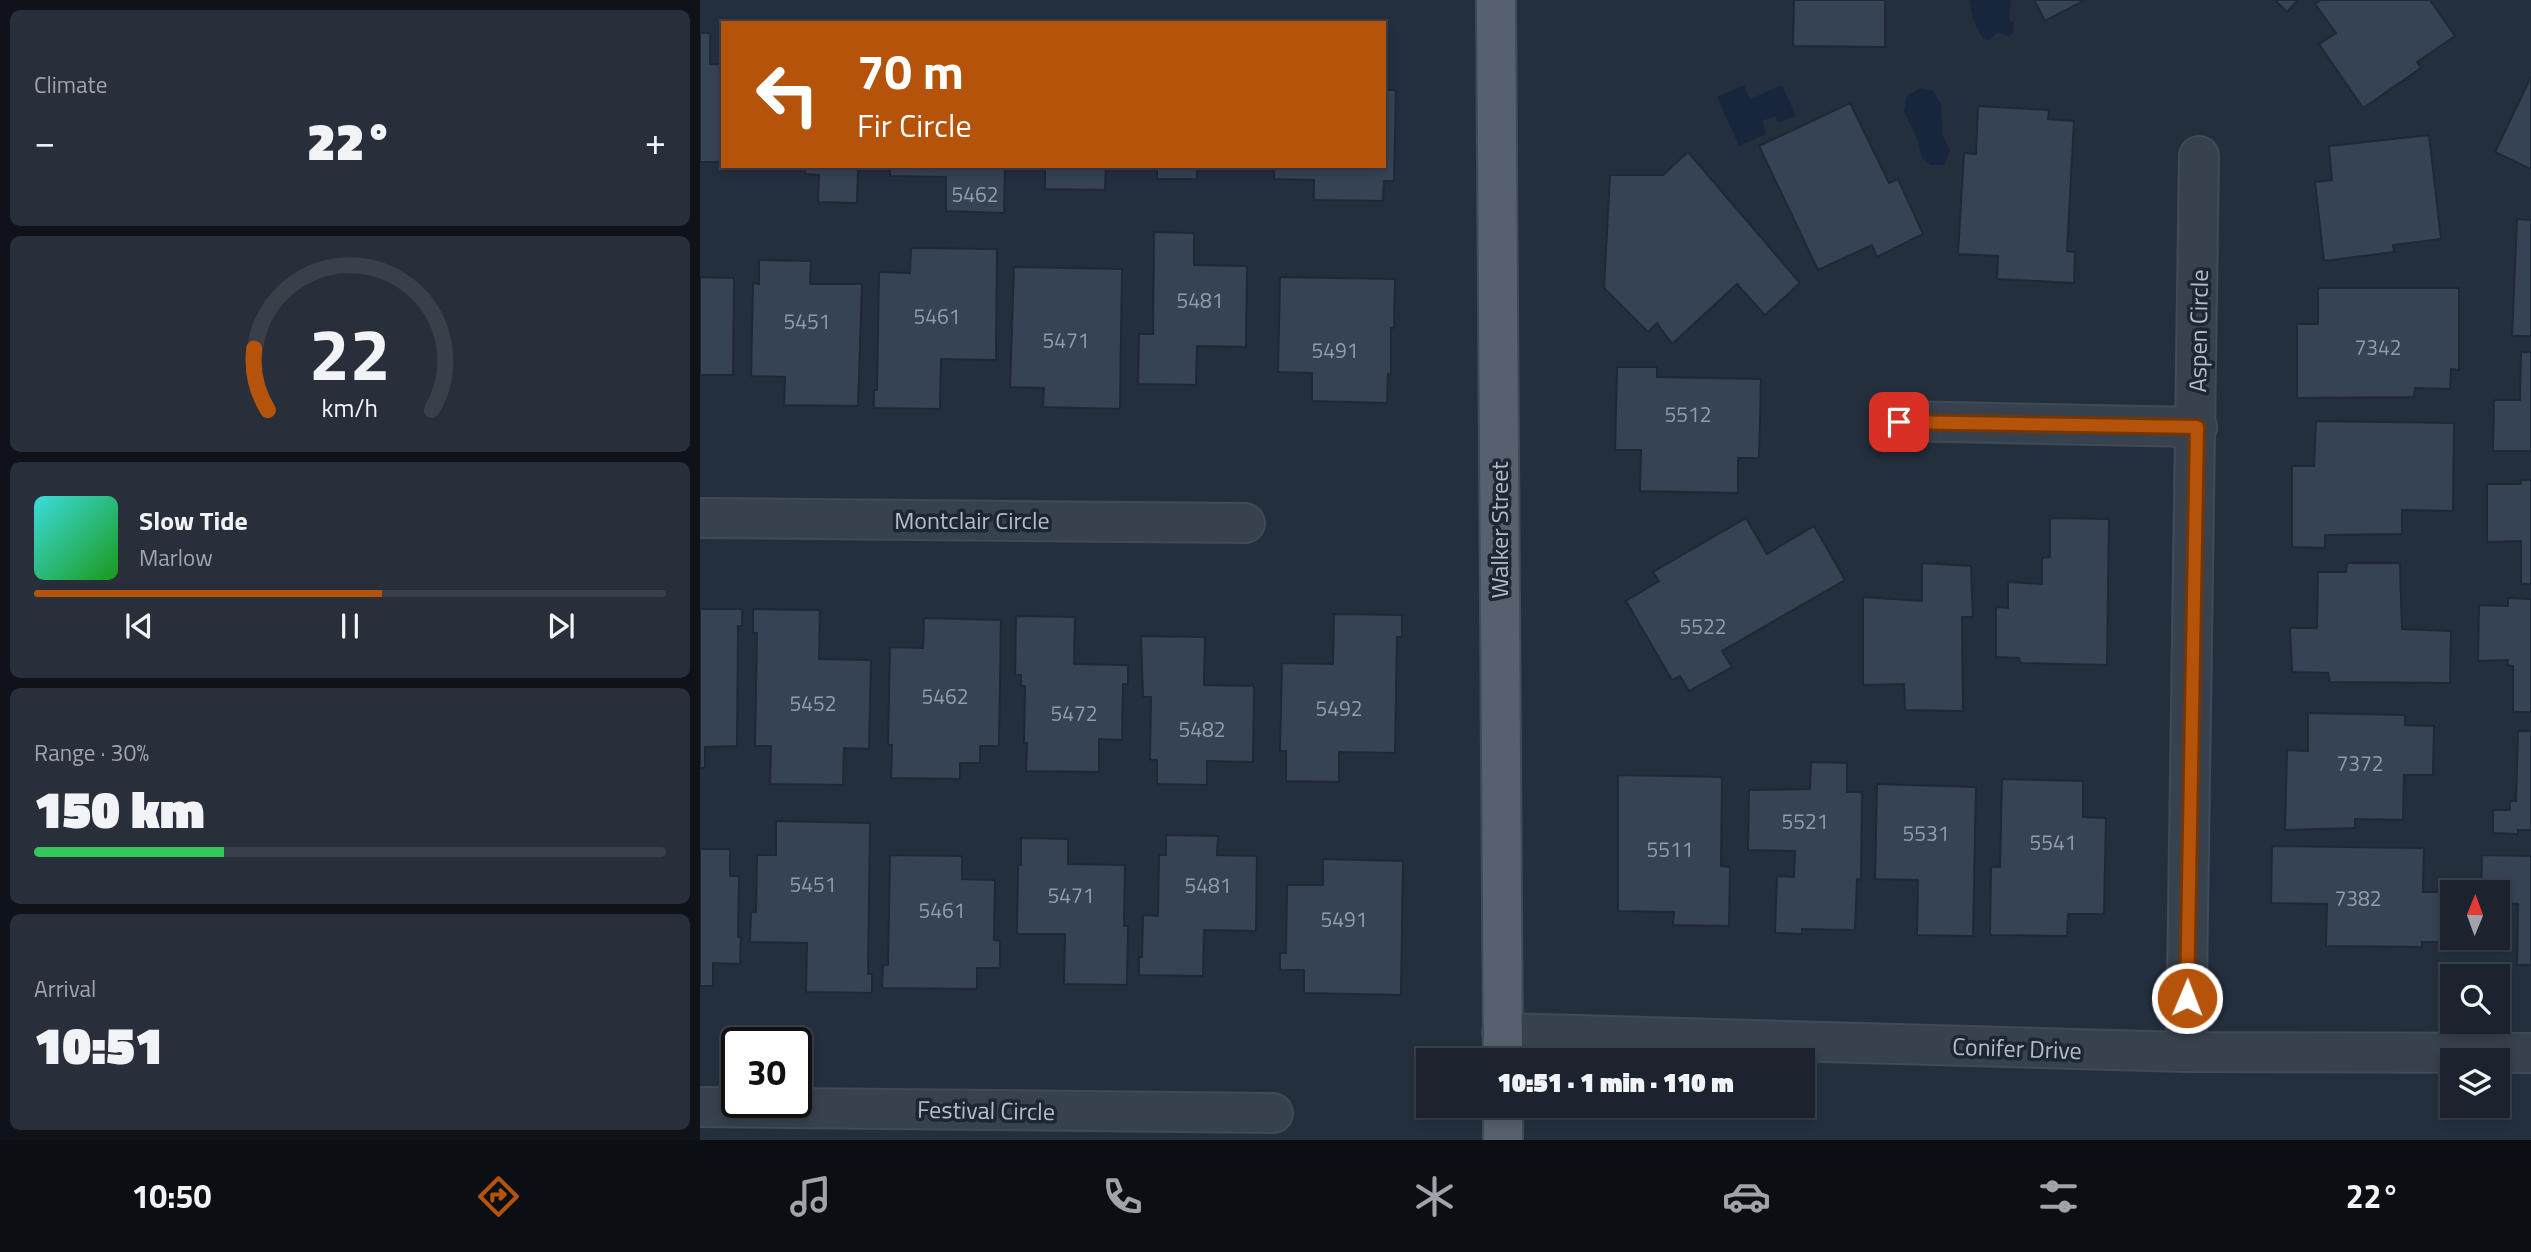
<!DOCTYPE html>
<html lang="en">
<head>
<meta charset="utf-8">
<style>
	body { margin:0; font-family:"Titillium Web",sans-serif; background:#282f3a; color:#f1f3f6; height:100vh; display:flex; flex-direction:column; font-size:26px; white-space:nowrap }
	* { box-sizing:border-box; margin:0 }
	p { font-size:23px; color:#a0a4aa }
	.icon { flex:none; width:38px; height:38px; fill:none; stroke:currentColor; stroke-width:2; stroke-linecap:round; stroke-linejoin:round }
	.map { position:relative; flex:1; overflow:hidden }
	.sheet { display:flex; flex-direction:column; gap:10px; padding:10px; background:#0f1319; width:700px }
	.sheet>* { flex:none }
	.hud { position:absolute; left:21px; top:21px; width:665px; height:147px; border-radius:0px; box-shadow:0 4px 10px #0003,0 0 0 2px #39404a; background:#b45309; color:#fff; overflow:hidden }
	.needle { width:46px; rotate:1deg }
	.controls { position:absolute; left:1740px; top:880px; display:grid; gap:14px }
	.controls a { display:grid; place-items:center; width:70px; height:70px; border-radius:0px; background:#1b232e; box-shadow:0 4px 10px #0003,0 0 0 2px #39404a; font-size:35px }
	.speed { position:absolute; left:21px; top:1027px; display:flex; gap:14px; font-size:35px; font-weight:700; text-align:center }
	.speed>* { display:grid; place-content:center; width:91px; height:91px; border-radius:50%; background:#1b232e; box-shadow:0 4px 10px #0003,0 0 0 2px #39404a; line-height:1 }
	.speed .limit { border:4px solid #111; border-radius:10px; background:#fff; color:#111 }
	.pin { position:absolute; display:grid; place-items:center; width:60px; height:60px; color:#fff; margin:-30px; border-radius:14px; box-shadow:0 4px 10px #0006 }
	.me { position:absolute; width:77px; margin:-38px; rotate:1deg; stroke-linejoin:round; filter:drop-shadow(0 0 5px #0008) }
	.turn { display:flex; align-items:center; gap:24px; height:147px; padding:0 21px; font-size:32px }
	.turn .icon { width:91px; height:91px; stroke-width:2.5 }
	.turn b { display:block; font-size:49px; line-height:60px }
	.big { font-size:52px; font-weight:800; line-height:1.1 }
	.sheet .card { flex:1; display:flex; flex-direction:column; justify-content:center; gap:10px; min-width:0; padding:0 24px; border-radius:10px; background:#282f3a }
	.sheet .dial { align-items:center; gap:0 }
	.dial svg { height:182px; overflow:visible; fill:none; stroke:#39404a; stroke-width:7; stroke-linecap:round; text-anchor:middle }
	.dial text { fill:#f1f3f6; stroke:none }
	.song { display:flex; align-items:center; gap:21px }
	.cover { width:84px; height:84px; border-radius:10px; background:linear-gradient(135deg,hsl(180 70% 55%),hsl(120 70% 35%)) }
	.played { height:7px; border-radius:4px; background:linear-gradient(90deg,#b45309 55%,#39404a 55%) }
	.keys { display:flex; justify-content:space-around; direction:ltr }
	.heat { display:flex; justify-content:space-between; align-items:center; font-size:38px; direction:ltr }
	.charge { height:10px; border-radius:5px; background:linear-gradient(90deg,#34c759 30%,#39404a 0) }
	.trip { position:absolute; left:716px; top:1048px; width:399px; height:70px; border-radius:0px; background:#1b232e; box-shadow:0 4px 10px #0003,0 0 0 2px #39404a; font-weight:800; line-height:70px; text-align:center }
	.menu { display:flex; height:112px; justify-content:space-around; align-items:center; background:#0b0e12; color:#a0a4aa }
	.menu .icon { width:49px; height:49px }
	.menu .current { color:#b45309 }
	.menu b { font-size:32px; color:#f1f3f6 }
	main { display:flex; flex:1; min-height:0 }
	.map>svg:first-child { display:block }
	.water { fill:#17263c }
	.building { fill:#364354; stroke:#1f2835; stroke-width:2 }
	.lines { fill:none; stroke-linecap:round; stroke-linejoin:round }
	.minor-casing { stroke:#414a57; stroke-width:42 }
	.major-casing { stroke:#414a57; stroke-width:42 }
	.minor { stroke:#38414e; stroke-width:38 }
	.major { stroke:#56606e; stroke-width:38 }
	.route-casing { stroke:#753606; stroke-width:18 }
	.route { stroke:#b45309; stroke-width:12 }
	.labels { text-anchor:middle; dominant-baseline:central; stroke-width:7; stroke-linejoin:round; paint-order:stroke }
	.number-label { font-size:21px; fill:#929caa }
	.street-label { font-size:24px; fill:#b4bcc9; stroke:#1d2633 }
</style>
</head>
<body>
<main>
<section class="sheet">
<div class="card"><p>Climate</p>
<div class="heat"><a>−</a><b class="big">22°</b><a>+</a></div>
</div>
<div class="card dial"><svg viewBox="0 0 100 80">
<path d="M14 69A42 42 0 1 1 86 69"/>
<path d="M14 69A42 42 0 0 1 8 42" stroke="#b45309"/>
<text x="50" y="56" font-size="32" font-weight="700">22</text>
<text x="50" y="72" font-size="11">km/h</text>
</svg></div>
<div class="card">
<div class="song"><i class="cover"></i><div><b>Slow Tide</b><p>Marlow</p></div></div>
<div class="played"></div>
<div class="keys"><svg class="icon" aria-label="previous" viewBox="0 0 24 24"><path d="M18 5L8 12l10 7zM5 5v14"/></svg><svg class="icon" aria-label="pause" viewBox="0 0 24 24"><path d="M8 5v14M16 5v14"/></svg><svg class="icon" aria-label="next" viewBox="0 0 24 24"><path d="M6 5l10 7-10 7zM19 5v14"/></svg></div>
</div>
<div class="card"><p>Range · 30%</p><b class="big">150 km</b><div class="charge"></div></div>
<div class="card"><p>Arrival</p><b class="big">10:51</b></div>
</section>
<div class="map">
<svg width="1831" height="1140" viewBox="0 0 1831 1140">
	<rect width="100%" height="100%" fill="#242f3e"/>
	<!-- water -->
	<g class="water">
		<path d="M 1270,0 L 1311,0 L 1309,19 L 1314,23 L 1313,34 L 1307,36 L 1297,32 L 1290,40 L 1283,39 L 1273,20 Z"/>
		<path d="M 1044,85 L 1050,99 L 1082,85 L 1096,116 L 1078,123 L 1075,116 L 1062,121 L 1066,134 L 1039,146 L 1017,97 Z"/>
		<path d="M 1220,88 L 1233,91 L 1241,103 L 1242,134 L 1250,151 L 1244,165 L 1231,165 L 1222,158 L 1218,141 L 1204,111 L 1207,96 Z"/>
	</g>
	<!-- building -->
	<g class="building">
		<path d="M 1094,0 L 1185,0 L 1185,47 L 1093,46 Z"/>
		<path d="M 1334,0 L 1385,0 L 1345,21 Z"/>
		<path d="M 1575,0 L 1598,0 L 1587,12 Z"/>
		<path d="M 1621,0 L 1730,0 L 1755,36 L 1717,62 L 1721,68 L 1663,108 L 1619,44 L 1636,33 L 1615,4 Z"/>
		<path d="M 0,33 L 10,33 L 10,64 L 23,64 L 23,162 L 0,162 Z"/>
		<path d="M 1831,77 L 1831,169 L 1795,152 Z"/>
		<path d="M 684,90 L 696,90 L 694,181 L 684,181 L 683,201 L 614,200 L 614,180 L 574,179 L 574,166 L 684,166 Z"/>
		<path d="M 1150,103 L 1189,183 L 1198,179 L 1223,234 L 1177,257 L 1172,245 L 1118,270 L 1059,146 Z"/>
		<path d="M 1278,106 L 1349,110 L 1348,119 L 1374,121 L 1367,251 L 1375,252 L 1374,283 L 1297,279 L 1298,256 L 1258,254 L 1264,153 L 1276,154 Z"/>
		<path d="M 1729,135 L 1741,239 L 1693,245 L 1694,252 L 1624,261 L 1615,182 L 1632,180 L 1629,146 Z"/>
		<path d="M 988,152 L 1100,283 L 1065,315 L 1037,284 L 972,344 L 957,323 L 948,332 L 904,288 L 910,175 L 963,175 Z"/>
		<path d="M 58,166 L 164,166 L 164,170 L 158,169 L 157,203 L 118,202 L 119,175 L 105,174 L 105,168 Z"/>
		<path d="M 190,166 L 305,166 L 304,213 L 246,211 L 246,177 L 190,176 Z"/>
		<path d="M 345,166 L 406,166 L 405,190 L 345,189 Z"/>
		<rect x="457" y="166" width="40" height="13"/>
		<path d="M 1817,219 L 1831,220 L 1831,336 L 1812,336 Z"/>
		<path d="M 454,232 L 494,233 L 494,265 L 547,266 L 546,347 L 497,346 L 496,385 L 438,384 L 439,334 L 453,334 Z"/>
		<path d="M 211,248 L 297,249 L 296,360 L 241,359 L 240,409 L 174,408 L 174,390 L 177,390 L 179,272 L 210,273 Z"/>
		<path d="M 59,260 L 111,261 L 110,284 L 162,284 L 158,406 L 84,405 L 85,377 L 51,376 L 53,283 L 59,284 Z"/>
		<path d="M 314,267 L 422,269 L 420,409 L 343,407 L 344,388 L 310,387 Z"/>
		<path d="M 0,277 L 34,278 L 33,375 L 0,375 Z"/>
		<path d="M 580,277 L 695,279 L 694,328 L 691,328 L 691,374 L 688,374 L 687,403 L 612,401 L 612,373 L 578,372 Z"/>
		<path d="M 1618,288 L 1759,288 L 1759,370 L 1751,369 L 1750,389 L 1715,388 L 1714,397 L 1597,398 L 1597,324 L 1618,324 Z"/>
		<path d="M 1821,352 L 1831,352 L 1831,451 L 1793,451 L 1794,400 L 1820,400 Z"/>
		<path d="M 917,367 L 957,367 L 957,377 L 1061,379 L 1059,458 L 1038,458 L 1038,493 L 940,491 L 941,450 L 915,450 Z"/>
		<path d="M 1616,421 L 1754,423 L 1753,511 L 1702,510 L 1702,534 L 1625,535 L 1625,548 L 1592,547 L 1592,466 L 1614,466 Z"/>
		<path d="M 1820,480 L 1831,480 L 1831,584 L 1821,584 L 1821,541 L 1787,542 L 1787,484 L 1821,484 Z"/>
		<path d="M 1046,518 L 1067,554 L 1114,526 L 1145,580 L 1022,651 L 1032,667 L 989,691 L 980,676 L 972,680 L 926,601 L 959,581 L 953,572 Z"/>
		<path d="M 1350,518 L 1409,519 L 1407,665 L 1320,663 L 1319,658 L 1296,657 L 1296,607 L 1308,608 L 1308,582 L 1342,584 L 1342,558 L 1350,557 Z"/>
		<path d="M 1222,563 L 1271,566 L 1273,617 L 1262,617 L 1263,711 L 1205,710 L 1204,684 L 1163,685 L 1163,597 L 1222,601 Z"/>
		<path d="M 1647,563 L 1700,563 L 1702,629 L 1751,631 L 1750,683 L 1630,682 L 1628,673 L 1592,672 L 1590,628 L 1617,628 L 1618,572 L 1646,572 Z"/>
		<path d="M 1808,598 L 1831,599 L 1831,712 L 1813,712 L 1813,666 L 1807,665 L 1808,660 L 1778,661 L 1779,605 L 1808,606 Z"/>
		<path d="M 0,609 L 42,609 L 42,626 L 38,626 L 37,746 L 5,747 L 5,768 L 0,768 Z"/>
		<path d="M 53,609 L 120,610 L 119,659 L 171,660 L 169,749 L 144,748 L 143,785 L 70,784 L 71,746 L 55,746 L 57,633 L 53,633 Z"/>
		<path d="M 634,614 L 702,615 L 702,637 L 697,637 L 695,753 L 639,752 L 639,782 L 586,781 L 586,751 L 580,751 L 582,663 L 633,664 Z"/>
		<path d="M 316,616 L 375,617 L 374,664 L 428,665 L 428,684 L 423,684 L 422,740 L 399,739 L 399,772 L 326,771 L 327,743 L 324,743 L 325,686 L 321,686 L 321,675 L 315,675 Z"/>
		<path d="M 224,618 L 301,620 L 299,746 L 280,746 L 280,763 L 260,763 L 260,779 L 191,778 L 192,745 L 188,745 L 190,647 L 223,648 Z"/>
		<path d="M 441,636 L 505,637 L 504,685 L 554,686 L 553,762 L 507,761 L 507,785 L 457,784 L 457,760 L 450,760 L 451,697 L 443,697 Z"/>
		<path d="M 1608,713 L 1705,715 L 1705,725 L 1734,726 L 1733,775 L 1704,775 L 1703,820 L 1655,819 L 1655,828 L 1585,830 L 1587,750 L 1608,751 Z"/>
		<path d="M 1818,731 L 1831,731 L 1831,830 L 1818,830 L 1818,834 L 1793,833 L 1793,810 L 1810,810 L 1810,801 L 1816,801 Z"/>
		<path d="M 1111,762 L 1147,763 L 1147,792 L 1162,792 L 1161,880 L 1157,879 L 1155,930 L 1102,929 L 1102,934 L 1075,933 L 1077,876 L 1094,877 L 1095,851 L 1048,850 L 1049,790 L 1110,789 Z"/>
		<path d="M 918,775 L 1022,777 L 1021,866 L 1030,867 L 1029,926 L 973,925 L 974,912 L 918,911 Z"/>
		<path d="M 1302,779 L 1383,781 L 1383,817 L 1406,818 L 1404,914 L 1368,914 L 1367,936 L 1290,935 L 1291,867 L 1300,867 Z"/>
		<path d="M 1177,784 L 1276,787 L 1273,936 L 1217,935 L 1218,880 L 1175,879 Z"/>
		<path d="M 76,821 L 170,823 L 168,974 L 172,974 L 172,993 L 106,992 L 107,943 L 50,942 L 51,912 L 56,912 L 57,855 L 76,855 Z"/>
		<path d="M 466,835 L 518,836 L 517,855 L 557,856 L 556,931 L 504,930 L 503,976 L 439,975 L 439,957 L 442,957 L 443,915 L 458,916 L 459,855 L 466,855 Z"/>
		<path d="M 321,838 L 368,839 L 368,864 L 425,865 L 424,926 L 428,926 L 427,985 L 364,984 L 365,934 L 317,934 L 318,865 L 321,865 Z"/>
		<path d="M 1572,846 L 1724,848 L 1723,892 L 1746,892 L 1745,942 L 1722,942 L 1722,947 L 1626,946 L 1627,904 L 1571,903 Z"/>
		<path d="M 0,849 L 30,849 L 30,876 L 39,876 L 38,937 L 41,937 L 40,964 L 13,963 L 13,986 L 0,986 Z"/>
		<path d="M 190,855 L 262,856 L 262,879 L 295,880 L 294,940 L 300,941 L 300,968 L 277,968 L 277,989 L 182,988 L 183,965 L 188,965 Z"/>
		<path d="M 1782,855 L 1831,856 L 1831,965 L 1817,965 L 1818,904 L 1797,903 L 1797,892 L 1781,892 Z"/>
		<path d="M 623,859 L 703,861 L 701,995 L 604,993 L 604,970 L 580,970 L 580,953 L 586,953 L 587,885 L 623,885 Z"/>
	</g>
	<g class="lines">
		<defs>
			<g id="minor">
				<path d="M 1199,421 L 1497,427"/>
				<path d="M 0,518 L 545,523"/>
				<path d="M 802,1033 L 1486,1052 L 1831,1053"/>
				<path d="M 1486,1052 L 1499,156"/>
				<path d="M 0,1107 L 573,1113"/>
			</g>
			<g id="major">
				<path d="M 796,0 L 803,1060"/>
				<path d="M 803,1106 L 803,1140"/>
			</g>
		</defs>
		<!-- minor casing -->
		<use href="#minor" class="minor-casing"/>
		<!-- major casing -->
		<use href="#major" class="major-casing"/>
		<!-- minor -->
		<use href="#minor" class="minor"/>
		<!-- major -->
		<use href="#major" class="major"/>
	</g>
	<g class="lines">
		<defs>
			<path id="route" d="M 1199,422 L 1497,427 L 1487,998"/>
		</defs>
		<!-- route casing -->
		<use href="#route" class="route-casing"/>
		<!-- route -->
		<use href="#route" class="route"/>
	</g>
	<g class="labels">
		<!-- number labels -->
		<g class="number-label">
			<text x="275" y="194">5462</text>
			<text x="500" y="300">5481</text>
			<text x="237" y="316">5461</text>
			<text x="107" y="321">5451</text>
			<text x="366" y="340">5471</text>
			<text x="1678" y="347">7342</text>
			<text x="635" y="350">5491</text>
			<text x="988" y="414">5512</text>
			<text x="1003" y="626">5522</text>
			<text x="245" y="696">5462</text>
			<text x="113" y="703">5452</text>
			<text x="639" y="708">5492</text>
			<text x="374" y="713">5472</text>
			<text x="502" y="729">5482</text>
			<text x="1660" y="763">7372</text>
			<text x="1105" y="821">5521</text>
			<text x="1226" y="833">5531</text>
			<text x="1353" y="842">5541</text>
			<text x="970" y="849">5511</text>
			<text x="113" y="884">5451</text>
			<text x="508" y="885">5481</text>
			<text x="371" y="895">5471</text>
			<text x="1658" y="898">7382</text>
			<text x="242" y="910">5461</text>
			<text x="644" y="919">5491</text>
		</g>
		<!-- street labels -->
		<g class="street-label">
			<text transform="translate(1498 331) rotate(-89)">Aspen Circle</text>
			<text x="272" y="520">Montclair Circle</text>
			<text transform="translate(799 530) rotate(-90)">Walker Street</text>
			<text transform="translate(1317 1048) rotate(2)">Conifer Drive</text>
			<text transform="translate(286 1110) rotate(1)">Festival Circle</text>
		</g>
	</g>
</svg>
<div class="controls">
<a><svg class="needle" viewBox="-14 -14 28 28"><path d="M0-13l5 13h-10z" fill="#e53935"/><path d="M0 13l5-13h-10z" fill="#a0a4aa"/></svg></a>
<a><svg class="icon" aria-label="search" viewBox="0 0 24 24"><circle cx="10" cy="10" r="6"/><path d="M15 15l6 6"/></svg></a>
<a><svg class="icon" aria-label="layers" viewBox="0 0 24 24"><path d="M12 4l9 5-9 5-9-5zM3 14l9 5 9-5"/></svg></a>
</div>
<div class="speed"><div class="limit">30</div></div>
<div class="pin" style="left:1199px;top:422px;background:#d93025"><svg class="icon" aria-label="arrive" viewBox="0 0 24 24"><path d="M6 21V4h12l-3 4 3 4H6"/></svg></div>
<svg class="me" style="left:1487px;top:998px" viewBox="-20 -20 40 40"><circle r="17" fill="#b45309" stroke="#fff" stroke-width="3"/><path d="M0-11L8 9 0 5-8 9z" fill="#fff"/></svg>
<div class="trip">10:51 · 1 min · 110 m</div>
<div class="hud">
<div class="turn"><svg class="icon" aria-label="left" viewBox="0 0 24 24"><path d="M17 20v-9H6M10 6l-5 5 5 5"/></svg><div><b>70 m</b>Fir Circle</div></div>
</div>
</div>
</main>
<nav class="menu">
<b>10:50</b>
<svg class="icon current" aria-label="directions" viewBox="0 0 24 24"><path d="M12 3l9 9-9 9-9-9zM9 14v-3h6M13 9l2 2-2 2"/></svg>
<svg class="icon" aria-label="music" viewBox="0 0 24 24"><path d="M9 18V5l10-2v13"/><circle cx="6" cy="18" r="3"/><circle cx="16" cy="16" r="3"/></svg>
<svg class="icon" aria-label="phone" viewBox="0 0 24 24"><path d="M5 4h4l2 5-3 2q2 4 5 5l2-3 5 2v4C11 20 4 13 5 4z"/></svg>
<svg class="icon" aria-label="climate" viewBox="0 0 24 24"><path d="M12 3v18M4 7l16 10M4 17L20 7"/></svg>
<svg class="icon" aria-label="car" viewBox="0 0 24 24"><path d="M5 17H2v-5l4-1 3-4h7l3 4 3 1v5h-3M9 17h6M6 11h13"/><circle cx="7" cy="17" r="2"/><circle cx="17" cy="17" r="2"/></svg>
<svg class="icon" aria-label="filters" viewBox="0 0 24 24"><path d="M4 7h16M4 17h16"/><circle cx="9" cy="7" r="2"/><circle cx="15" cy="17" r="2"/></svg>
<b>22°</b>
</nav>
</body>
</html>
